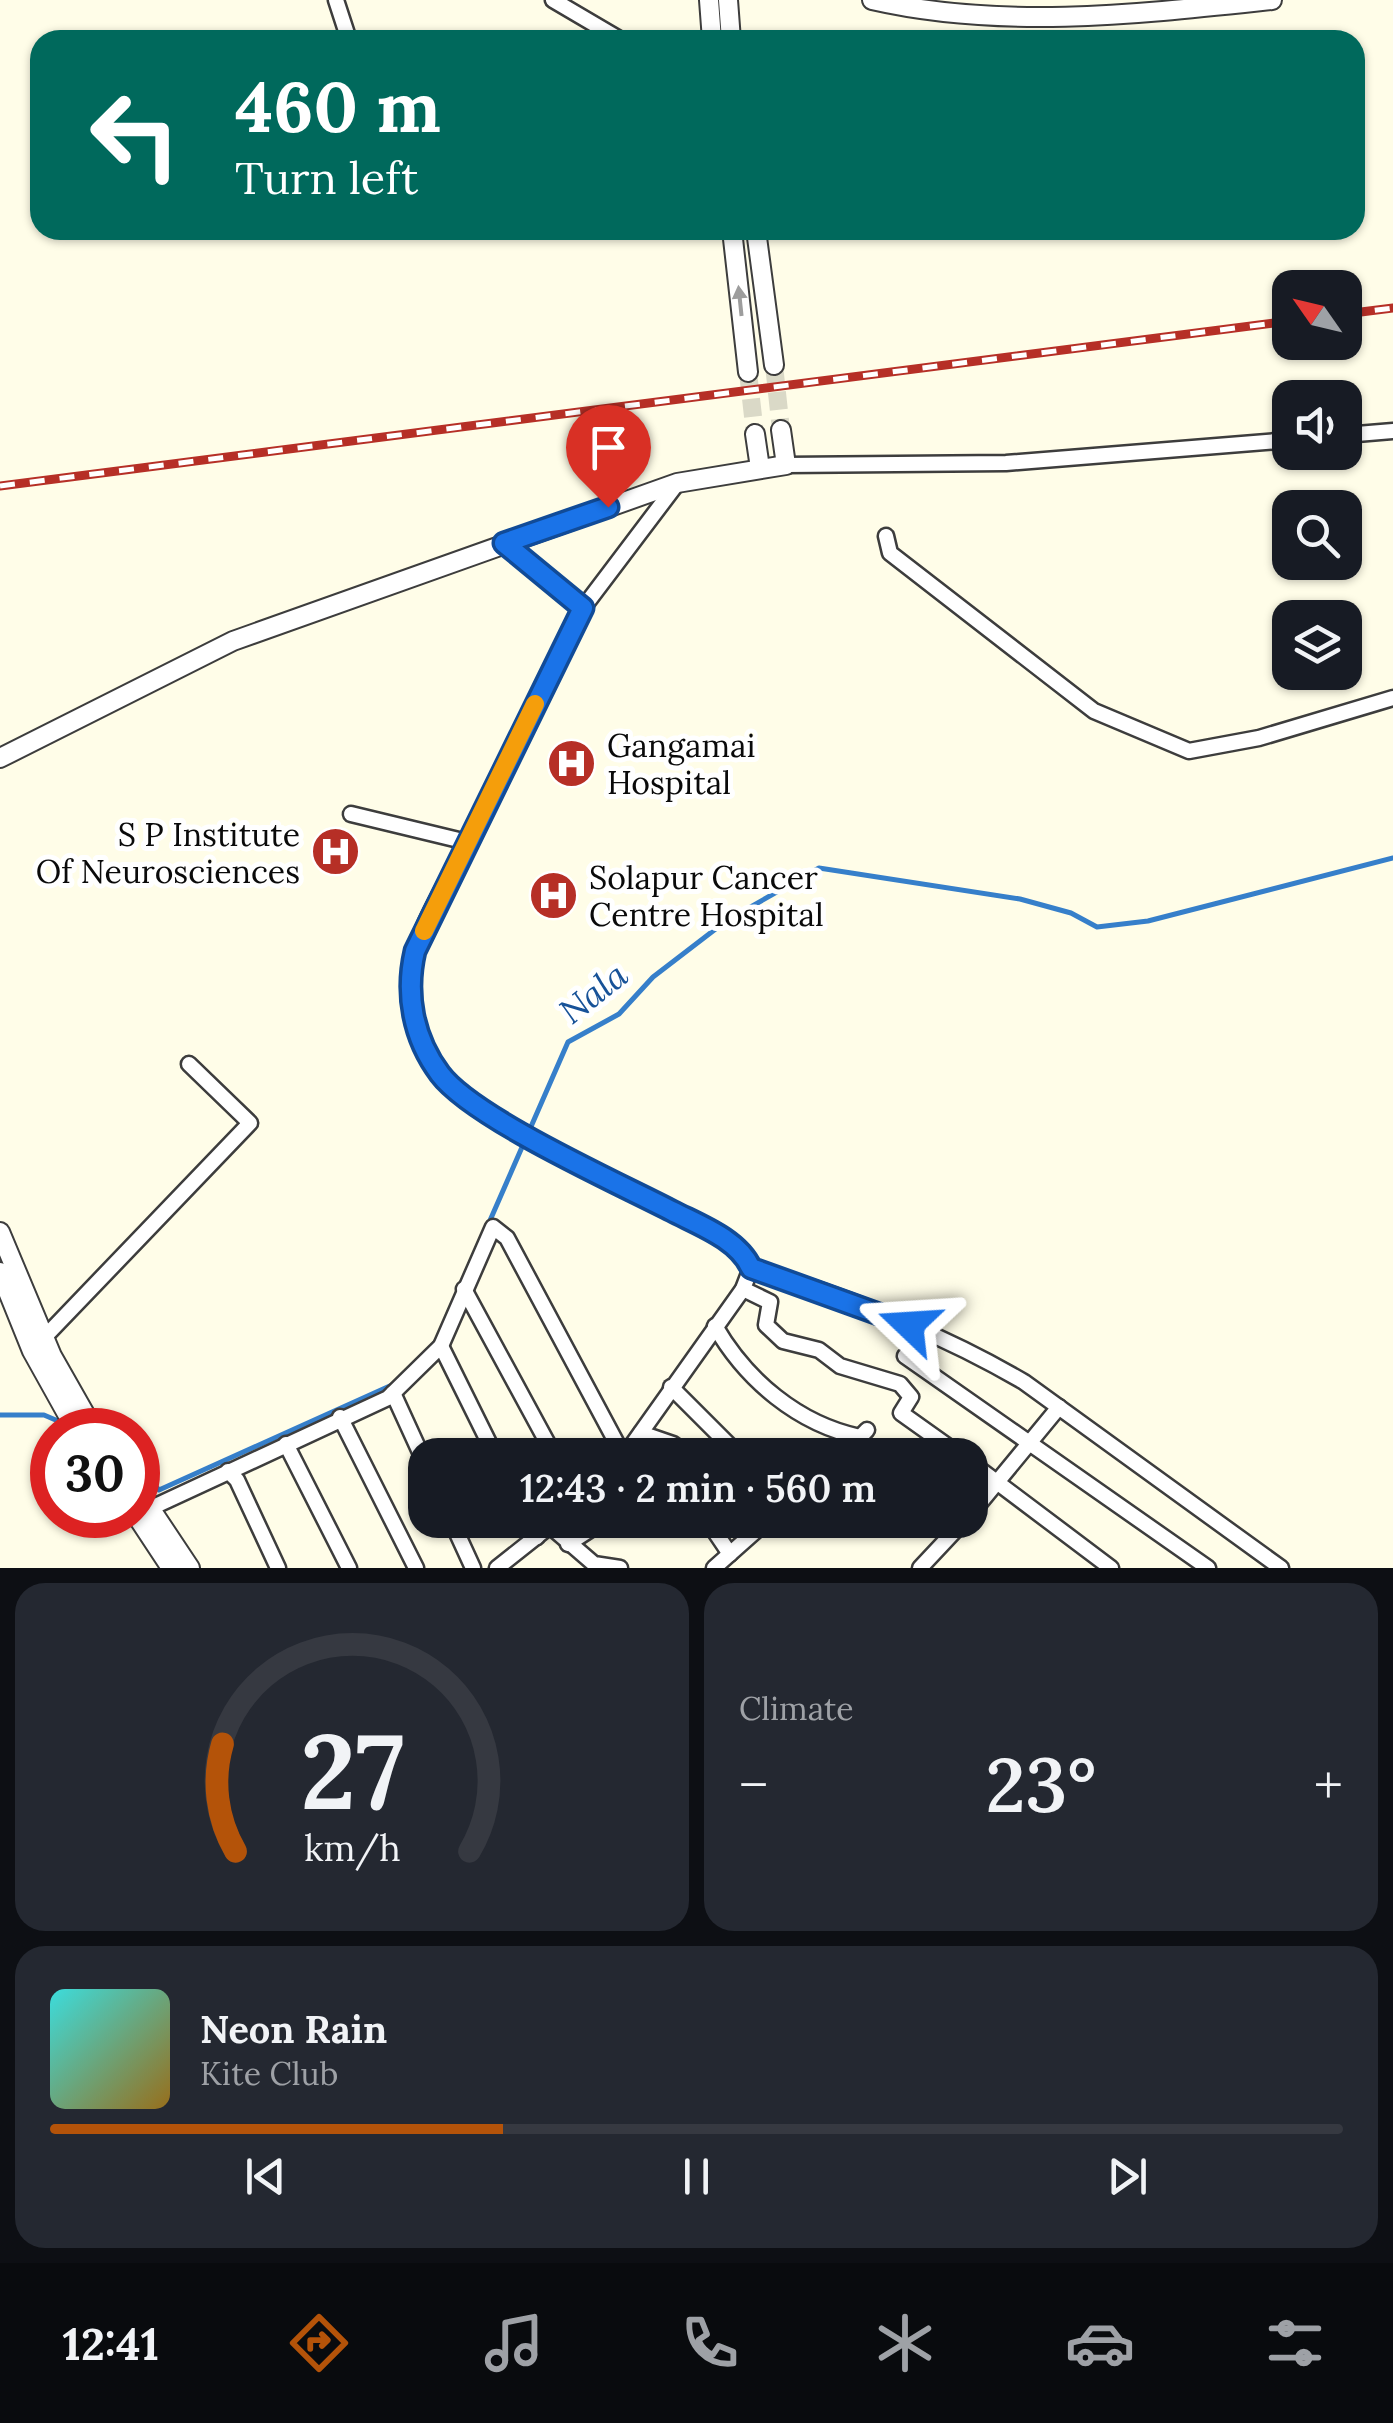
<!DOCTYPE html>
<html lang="en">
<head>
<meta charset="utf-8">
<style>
	body { margin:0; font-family:Lora,serif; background:#242831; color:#f1f3f6; height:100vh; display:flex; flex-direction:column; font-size:38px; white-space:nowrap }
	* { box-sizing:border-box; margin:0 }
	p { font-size:32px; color:#9ea1a6 }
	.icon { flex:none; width:55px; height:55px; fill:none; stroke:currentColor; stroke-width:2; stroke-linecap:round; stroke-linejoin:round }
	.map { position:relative; height:1568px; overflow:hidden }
	.panel { display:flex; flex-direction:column; gap:15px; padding:15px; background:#0d0f14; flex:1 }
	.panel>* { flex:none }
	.top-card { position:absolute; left:30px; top:30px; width:1335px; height:210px; border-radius:30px; box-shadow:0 2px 8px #0004; background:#00695c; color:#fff; overflow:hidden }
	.needle { width:65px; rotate:304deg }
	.fabs { position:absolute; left:1272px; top:270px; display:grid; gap:20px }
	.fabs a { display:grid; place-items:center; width:90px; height:90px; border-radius:20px; background:#171b24; box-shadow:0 2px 8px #0004; font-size:50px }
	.speed { position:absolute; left:30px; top:1408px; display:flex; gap:20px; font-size:50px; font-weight:700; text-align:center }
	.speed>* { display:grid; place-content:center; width:130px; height:130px; border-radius:50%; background:#171b24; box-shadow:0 2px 8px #0004; line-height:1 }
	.speed .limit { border:15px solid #d22; background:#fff; color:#111 }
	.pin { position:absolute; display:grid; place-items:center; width:85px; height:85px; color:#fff; margin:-102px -42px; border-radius:50% 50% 50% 0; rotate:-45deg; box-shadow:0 0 10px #0007 }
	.pin .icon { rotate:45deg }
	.me { position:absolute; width:110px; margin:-55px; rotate:290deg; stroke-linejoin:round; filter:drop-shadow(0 0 8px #0008) }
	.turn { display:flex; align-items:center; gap:35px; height:210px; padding:0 40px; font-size:45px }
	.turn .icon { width:130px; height:130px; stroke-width:2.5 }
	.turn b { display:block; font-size:70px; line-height:85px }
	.big { font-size:75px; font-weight:600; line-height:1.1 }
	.panel .card { flex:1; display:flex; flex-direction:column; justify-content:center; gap:15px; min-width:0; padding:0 35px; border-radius:30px; background:#242831 }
	.panel .dial { align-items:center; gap:0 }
	.dial svg { height:260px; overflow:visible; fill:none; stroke:#363941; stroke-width:7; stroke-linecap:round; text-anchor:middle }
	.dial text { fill:#f1f3f6; stroke:none }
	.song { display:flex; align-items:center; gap:30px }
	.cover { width:120px; height:120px; border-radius:15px; background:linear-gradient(135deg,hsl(180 70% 55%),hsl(40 70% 35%)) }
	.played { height:10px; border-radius:5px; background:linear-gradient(90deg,#b45309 35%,#363941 35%) }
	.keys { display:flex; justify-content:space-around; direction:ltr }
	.heat { display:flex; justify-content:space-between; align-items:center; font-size:55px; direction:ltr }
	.panel .tiles { flex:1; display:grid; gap:15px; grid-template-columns:1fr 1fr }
	.card:last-child { grid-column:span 2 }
	.trip { position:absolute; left:408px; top:1438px; width:580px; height:100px; border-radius:30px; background:#171b24; box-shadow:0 2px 8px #0004; font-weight:600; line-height:100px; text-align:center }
	.dock { display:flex; height:160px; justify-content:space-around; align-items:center; background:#090b0e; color:#9ea1a6 }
	.dock .icon { width:70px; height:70px }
	.dock .selected { color:#b45309 }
	.dock b { font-size:45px; color:#f1f3f6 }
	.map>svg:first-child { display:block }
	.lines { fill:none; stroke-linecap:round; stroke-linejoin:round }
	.stream { stroke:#367fca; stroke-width:5 }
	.tertiary-tunnel { stroke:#dad9c7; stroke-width:18; stroke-dasharray:18 9; stroke-linecap:butt }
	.minor-casing { stroke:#3d3d3d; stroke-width:19 }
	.tertiary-casing { stroke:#3d3d3d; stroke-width:22 }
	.minor { stroke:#fff; stroke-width:14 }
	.tertiary { stroke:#fff; stroke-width:18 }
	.rail-casing { stroke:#b62f26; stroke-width:9 }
	.rail { stroke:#fff; stroke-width:5; stroke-dasharray:15; stroke-linecap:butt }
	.oneway { fill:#9d9d9d }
	.route-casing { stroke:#114b97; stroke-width:25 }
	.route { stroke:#1a73e8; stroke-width:18 }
	.slow { stroke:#f59e0b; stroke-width:18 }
	.labels { text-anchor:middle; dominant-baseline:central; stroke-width:10; stroke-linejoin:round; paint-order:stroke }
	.poi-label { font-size:32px; fill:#0a0a0a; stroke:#fff; text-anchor:start }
	.water-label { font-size:35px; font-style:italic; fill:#175298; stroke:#fff }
</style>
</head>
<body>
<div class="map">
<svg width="1393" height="1568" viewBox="0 0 1393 1568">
	<rect width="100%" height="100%" fill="#fffde8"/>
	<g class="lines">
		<!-- stream -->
		<g class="stream">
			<path d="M 488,1225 L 568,1042 L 619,1014 L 653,977 L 726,921 L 819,868 L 1020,899 L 1071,913 L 1097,927 L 1148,921 L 1393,858"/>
			<path d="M 0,1415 L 44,1415 L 65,1424"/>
			<path d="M 95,1426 L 105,1425 L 109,1430"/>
			<path d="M 138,1467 L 159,1490 L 392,1385"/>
		</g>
		<!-- tertiary-tunnel -->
		<g class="tertiary-tunnel">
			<path d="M 774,365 L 781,430"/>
			<path d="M 748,372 L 755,434"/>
		</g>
		<defs>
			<g id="minor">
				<path d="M 336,0 L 349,40"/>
				<path d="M 553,0 L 621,40"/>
				<path d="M 1345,435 L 1393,431"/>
				<path d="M 786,465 L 1006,463 L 1290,440"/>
				<path d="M 886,536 L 890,553 L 1094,711 L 1189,751 L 1259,738 L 1393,698"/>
				<path d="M 503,543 L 583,608 C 545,685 507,763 469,840 C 448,882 418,925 410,972 C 405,1005 421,1053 443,1078 C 482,1121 574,1160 626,1187 C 661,1205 735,1233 751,1268 L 743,1289 L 625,1455"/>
				<path d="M 583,608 L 676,485"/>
				<path d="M 351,814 L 467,842"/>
				<path d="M 751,1268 C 845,1296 939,1332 1024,1382 L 1281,1568"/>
				<path d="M 464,1289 L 554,1455"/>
				<path d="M 743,1289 L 770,1302 L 766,1325 L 783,1341 L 819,1350 L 840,1366 L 900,1384 L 911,1397 L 901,1413 L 960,1455"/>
				<path d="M 715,1326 C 746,1380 798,1424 860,1437"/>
				<path d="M 39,1343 L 250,1123 L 189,1064"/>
				<path d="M 441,1346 L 495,1455"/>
				<path d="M 905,1356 L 1208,1568"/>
				<path d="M 671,1387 L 739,1455"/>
				<path d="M 393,1393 L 425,1463"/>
				<path d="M 340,1417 L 416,1568"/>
				<path d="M 641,1433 L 673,1444 L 688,1455"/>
				<path d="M 286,1444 L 349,1568"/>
				<path d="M 843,1455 L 867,1430"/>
				<path d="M 970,1462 L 1111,1568"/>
				<path d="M 228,1471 L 237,1480 L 278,1568"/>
				<path d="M 151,1508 L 388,1398 L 441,1346 L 493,1227 L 507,1238 L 623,1455"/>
				<path d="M 970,1515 L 1059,1407"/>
				<path d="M 451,1520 L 473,1568"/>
				<path d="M 528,1520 L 537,1537"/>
				<path d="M 707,1520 L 730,1554"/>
				<path d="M 550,1526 L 594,1564 L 620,1568"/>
				<path d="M 568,1544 L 605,1520"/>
				<path d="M 497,1568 L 555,1522"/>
				<path d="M 714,1568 L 768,1520"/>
				<path d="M 920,1568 L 965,1520"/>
			</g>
			<g id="tertiary">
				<path d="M 709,0 L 712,40"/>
				<path d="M 728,0 L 731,40"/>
				<path d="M 872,0 C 1003,30 1140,14 1272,0"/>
				<path d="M 732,230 L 748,372"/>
				<path d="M 756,230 L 774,365"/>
				<path d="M 755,434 L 760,468"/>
				<path d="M 0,758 L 233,641 L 677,483 L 786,465 L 781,430"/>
				<path d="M 0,1232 L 52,1356 L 94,1430"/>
				<path d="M 0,1272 L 32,1351 L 76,1430"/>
				<path d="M 138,1490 L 190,1568"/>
				<path d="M 136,1515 L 171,1568"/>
			</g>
		</defs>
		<!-- minor casing -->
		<use href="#minor" class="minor-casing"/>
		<!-- tertiary casing -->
		<use href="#tertiary" class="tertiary-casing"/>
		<!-- minor -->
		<use href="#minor" class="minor"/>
		<!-- tertiary -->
		<use href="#tertiary" class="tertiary"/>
		<defs>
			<g id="rail">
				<path d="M 1345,314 L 1393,308"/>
				<path d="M 0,486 L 1290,321"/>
			</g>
		</defs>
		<!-- rail casing -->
		<use href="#rail" class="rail-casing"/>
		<!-- rail -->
		<use href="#rail" class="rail"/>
	</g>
	<!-- one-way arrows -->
	<defs><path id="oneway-solid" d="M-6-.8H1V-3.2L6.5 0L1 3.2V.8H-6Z" transform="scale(2.5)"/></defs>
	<use class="oneway" href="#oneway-solid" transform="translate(740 301) rotate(-96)"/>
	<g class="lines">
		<defs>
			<path id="route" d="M 608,507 L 504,543 L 583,608 L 415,951 C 405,994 413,1038 440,1074 C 473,1118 618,1183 672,1211 C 699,1225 738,1239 751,1268 L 909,1325"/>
		</defs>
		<!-- route casing -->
		<use href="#route" class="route-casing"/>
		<!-- route -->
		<use href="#route" class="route"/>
		<!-- slow -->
		<path class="slow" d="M 424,931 L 535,704"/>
	</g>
	<!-- icons -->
	<defs>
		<symbol id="hospital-disc" viewBox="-11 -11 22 22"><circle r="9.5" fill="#b62f26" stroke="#fff"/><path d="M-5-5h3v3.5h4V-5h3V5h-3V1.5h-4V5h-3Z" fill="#fff"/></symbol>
	</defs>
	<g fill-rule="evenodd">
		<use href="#hospital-disc" x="544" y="736" width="55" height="55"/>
		<use href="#hospital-disc" x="308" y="824" width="55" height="55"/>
		<use href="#hospital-disc" x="526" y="868" width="55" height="55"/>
	</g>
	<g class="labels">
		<!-- poi labels -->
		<g class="poi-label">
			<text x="607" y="745">Gangamai<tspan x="607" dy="37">Hospital</tspan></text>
			<text x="300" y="834" text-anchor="end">S P Institute<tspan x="300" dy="37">Of Neurosciences</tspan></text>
			<text x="589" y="877">Solapur Cancer<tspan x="589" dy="37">Centre Hospital</tspan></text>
		</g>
		<!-- water labels -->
		<g class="water-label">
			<text transform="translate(593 993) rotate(-38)">Nala</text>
		</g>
	</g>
</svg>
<div class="fabs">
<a><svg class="needle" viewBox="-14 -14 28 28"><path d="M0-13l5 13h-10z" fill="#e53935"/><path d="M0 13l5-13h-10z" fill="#9ea1a6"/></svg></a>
<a><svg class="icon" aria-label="sound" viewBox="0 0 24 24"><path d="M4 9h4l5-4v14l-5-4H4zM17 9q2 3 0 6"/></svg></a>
<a><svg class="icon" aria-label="search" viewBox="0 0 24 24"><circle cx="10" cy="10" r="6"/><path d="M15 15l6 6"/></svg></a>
<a><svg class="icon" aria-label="layers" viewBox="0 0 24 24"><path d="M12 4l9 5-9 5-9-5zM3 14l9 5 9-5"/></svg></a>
</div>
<div class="speed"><div class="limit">30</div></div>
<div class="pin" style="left:608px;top:507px;background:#d93025"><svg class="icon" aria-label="arrive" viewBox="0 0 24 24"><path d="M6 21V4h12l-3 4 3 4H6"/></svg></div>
<svg class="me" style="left:909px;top:1325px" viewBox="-20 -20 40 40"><path d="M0-17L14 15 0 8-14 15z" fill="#1a73e8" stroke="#fff" stroke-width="4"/></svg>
<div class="trip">12:43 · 2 min · 560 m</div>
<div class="top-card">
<div class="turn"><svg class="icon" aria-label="left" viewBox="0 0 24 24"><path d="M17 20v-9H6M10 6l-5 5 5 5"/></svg><div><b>460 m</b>Turn left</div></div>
</div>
</div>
<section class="panel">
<div class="tiles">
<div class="card dial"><svg viewBox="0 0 100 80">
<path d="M14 69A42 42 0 1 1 86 69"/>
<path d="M14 69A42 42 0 0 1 10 36" stroke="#b45309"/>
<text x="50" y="56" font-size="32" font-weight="700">27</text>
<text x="50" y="72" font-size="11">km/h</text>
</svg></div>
<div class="card"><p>Climate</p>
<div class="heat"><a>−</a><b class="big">23°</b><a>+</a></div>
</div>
<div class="card">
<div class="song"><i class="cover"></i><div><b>Neon Rain</b><p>Kite Club</p></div></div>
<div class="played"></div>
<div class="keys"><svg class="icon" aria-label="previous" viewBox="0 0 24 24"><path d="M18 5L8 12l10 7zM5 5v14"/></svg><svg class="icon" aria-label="pause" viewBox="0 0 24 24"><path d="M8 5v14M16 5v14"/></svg><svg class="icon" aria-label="next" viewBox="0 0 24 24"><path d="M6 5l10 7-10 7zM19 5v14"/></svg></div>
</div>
</div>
</section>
<nav class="dock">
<b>12:41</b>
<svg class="icon selected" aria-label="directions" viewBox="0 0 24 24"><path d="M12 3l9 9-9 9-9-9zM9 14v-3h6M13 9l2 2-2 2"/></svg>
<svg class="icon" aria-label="music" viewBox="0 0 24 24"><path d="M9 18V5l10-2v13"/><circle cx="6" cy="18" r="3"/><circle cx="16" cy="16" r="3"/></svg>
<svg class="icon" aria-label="phone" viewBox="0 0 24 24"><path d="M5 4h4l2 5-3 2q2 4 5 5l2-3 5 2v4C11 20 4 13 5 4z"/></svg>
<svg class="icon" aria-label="climate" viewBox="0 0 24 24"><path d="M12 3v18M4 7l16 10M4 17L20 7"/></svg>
<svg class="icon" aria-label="car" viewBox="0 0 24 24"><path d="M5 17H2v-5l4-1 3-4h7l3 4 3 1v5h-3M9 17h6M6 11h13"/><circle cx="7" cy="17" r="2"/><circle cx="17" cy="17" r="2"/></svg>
<svg class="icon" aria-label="filters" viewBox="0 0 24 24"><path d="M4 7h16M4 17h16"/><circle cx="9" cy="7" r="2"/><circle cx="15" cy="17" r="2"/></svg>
</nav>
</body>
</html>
